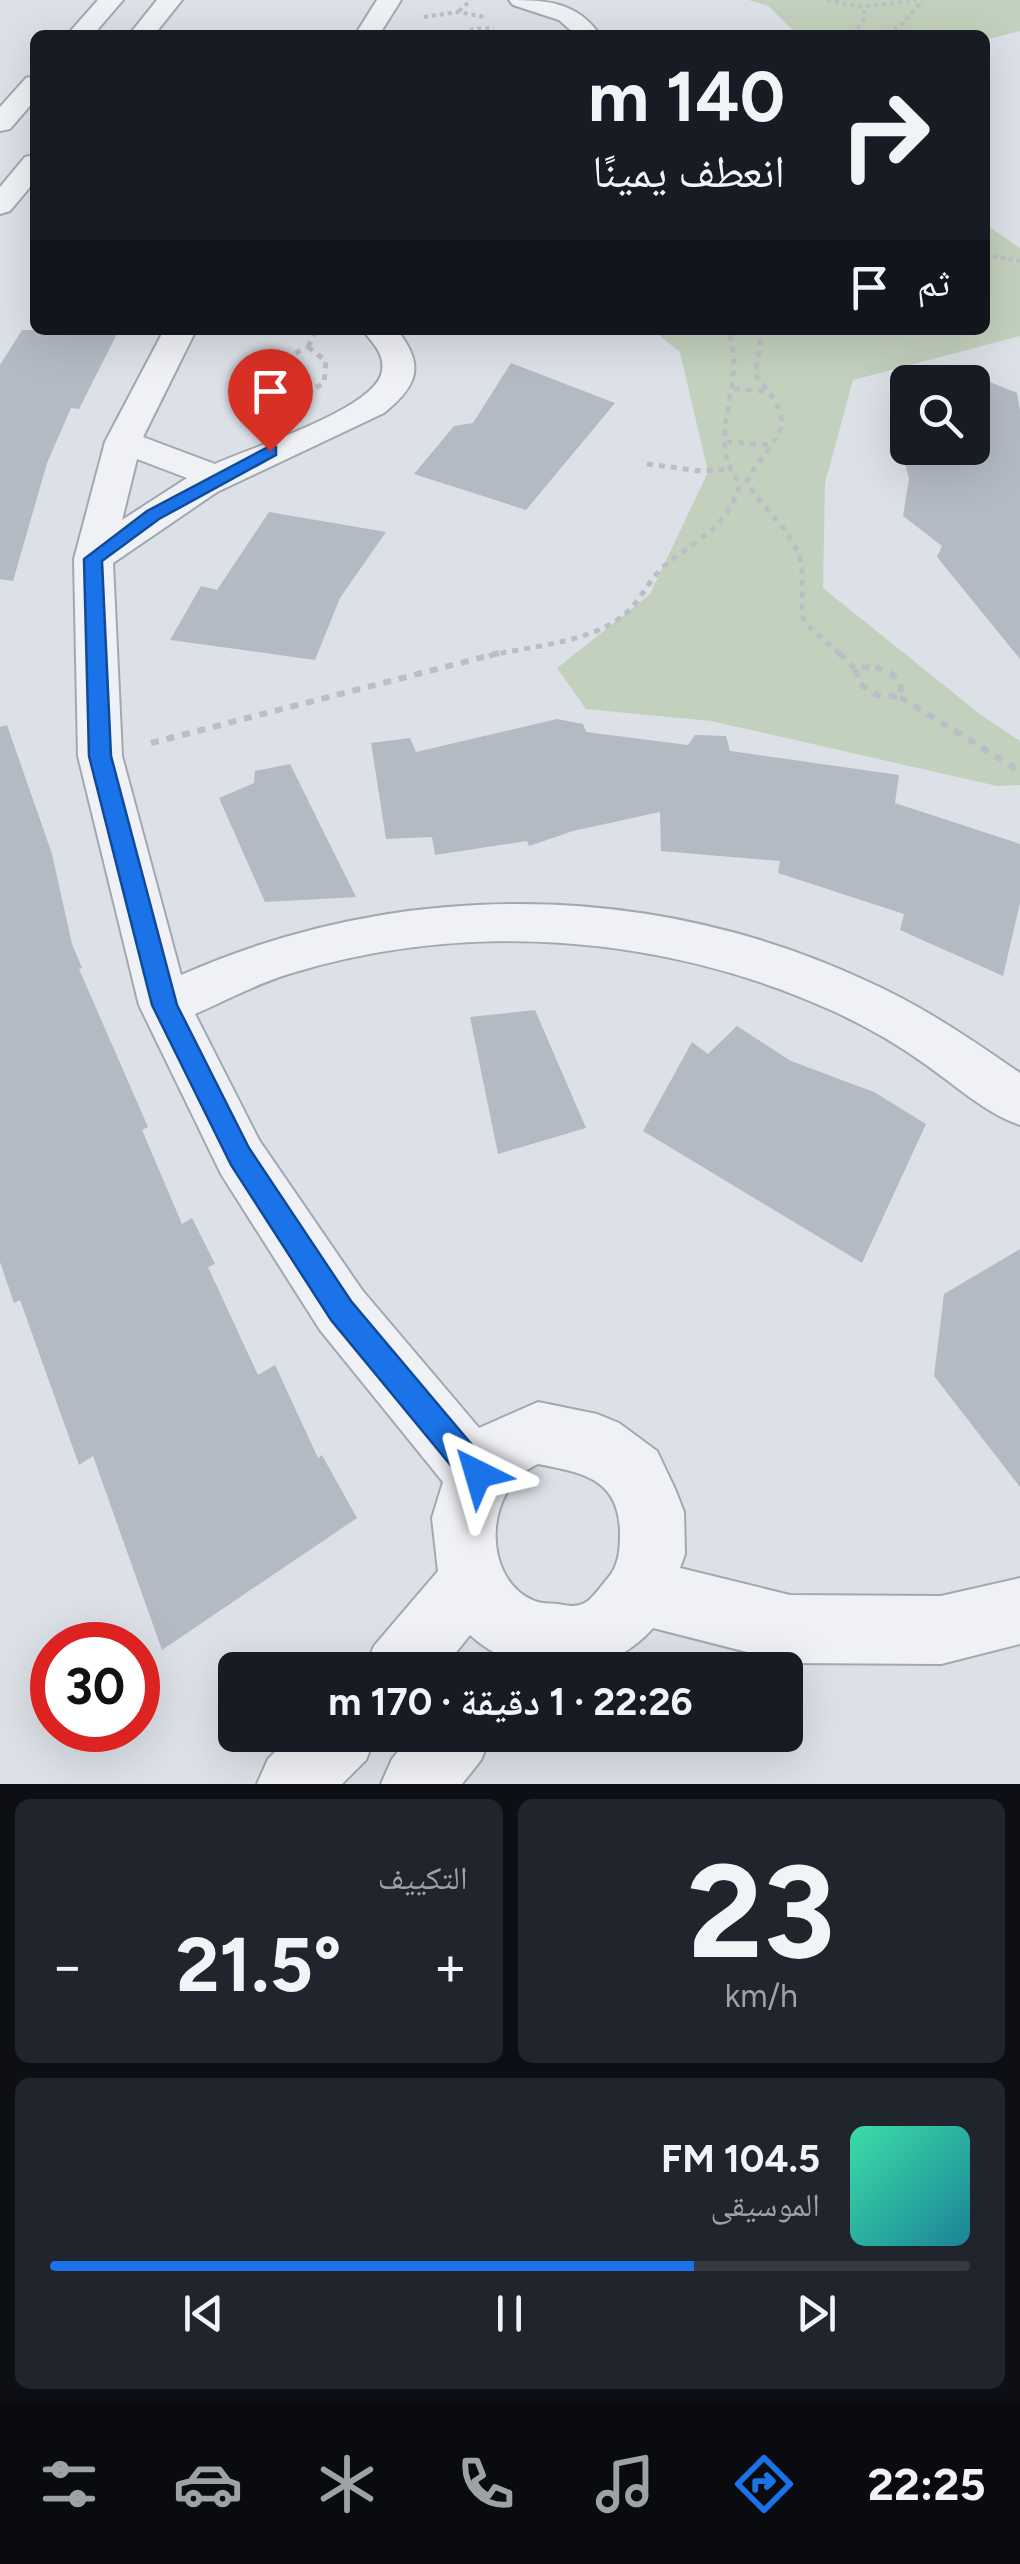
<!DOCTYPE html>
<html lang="ar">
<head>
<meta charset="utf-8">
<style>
	body { margin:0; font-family:Figtree,"Noto Naskh Arabic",sans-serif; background:#20242c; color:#f1f3f6; direction:rtl; height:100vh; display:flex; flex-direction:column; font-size:38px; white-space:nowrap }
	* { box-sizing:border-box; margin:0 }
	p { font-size:32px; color:#9ea1a6 }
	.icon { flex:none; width:55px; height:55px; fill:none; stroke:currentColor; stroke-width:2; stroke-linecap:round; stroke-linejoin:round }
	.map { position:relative; height:1784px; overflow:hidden; direction:ltr }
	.panel { display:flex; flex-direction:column; gap:15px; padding:15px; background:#0d0f14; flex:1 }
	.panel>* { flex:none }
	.banner { position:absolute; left:30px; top:30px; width:960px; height:305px; border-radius:15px; box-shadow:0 10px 40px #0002; direction:rtl; background:#171b24; color:#f1f3f6; overflow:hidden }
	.tools { position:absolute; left:890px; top:365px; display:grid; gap:20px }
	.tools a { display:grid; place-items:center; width:100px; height:100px; border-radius:15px; background:#171b24; box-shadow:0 10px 40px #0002; font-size:50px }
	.speed { position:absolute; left:30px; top:1622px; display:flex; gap:20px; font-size:50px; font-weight:700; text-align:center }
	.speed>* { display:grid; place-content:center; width:130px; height:130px; border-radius:50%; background:#171b24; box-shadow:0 10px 40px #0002; line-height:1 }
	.speed .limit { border:15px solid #d22; background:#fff; color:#111 }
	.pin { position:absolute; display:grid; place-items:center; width:85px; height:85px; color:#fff; margin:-102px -42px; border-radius:50% 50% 50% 0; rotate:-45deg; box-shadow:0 0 10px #0007 }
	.pin .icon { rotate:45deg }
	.me { position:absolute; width:110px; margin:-55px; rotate:320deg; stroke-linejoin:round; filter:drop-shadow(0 0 8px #0008) }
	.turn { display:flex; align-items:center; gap:35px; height:210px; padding:0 40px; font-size:45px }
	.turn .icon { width:130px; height:130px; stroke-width:2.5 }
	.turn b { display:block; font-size:70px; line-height:85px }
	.then { display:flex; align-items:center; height:95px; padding:0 40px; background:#0003; gap:20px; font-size:38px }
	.big { font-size:75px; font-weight:700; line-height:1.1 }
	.panel .card { flex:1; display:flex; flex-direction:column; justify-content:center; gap:15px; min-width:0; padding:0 35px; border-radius:15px; background:#20242c }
	.panel .dial { align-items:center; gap:0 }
	.dial b { font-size:130px; line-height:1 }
	.song { display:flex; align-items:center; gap:30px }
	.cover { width:120px; height:120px; border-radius:15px; background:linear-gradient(135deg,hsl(160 70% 55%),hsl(190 70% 35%)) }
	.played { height:10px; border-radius:5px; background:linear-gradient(90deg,#1a73e8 70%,#363941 70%) }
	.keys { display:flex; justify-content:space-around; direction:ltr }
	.heat { display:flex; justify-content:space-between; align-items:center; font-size:55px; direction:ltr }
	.panel .tiles { flex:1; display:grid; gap:15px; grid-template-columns:1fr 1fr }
	.card:last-child { grid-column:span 2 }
	.trip { position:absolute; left:218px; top:1652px; width:585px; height:100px; border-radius:15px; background:#171b24; box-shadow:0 10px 40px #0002; font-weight:700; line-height:100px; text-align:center; direction:rtl }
	.dock { display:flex; height:160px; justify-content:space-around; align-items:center; background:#090b0e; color:#9ea1a6 }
	.dock .icon { width:70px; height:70px }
	.dock .selected { color:#1a73e8 }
	.dock b { font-size:45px; color:#f1f3f6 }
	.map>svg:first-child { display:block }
	.green { fill:#c2d1bd }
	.building { fill:#b4bac4 }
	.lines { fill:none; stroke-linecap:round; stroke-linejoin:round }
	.minor-casing { stroke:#a2a8b1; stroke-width:4 }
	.path-far2 { stroke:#bbbfc5; stroke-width:4; stroke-dasharray:4 4; stroke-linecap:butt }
	.path-far1 { stroke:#bbbfc5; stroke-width:5; stroke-dasharray:6 6; stroke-linecap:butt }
	.path { stroke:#bbbfc5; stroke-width:6; stroke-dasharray:8 8; stroke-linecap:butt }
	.minor { fill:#eff1f5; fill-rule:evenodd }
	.route { fill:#1a73e8; stroke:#114b97; stroke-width:2.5 }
</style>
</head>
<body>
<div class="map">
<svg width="1020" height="1784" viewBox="0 0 1020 1784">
	<rect width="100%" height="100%" fill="#dce1e7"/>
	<!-- green -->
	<g class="green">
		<path d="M 749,0 L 1020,0 L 1020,31 L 985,40 L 985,35 L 798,35 L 768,6 Z"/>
		<path d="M 985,224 L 1020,248 L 1020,336 L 853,380 L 825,483 L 823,588 L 981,715 L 1020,741 L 1020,785 L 997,786 L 711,721 L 586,709 L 557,668 L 650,594 L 708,472 L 680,352 L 652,330 L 985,330 Z"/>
	</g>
	<!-- building -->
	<g class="building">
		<path d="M 22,330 L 119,330 L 79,409 L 71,408 L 47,463 L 13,581 L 0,579 L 0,365 Z"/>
		<path d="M 511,363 L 615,403 L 526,510 L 414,474 L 454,426 L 473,423 Z"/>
		<path d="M 944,374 L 976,382 L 985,380 L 1017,393 L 1020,410 L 1020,659 L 937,557 L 942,546 L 903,516 L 909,479 L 896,429 L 908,416 L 908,448 L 972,448 L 972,382 L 937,382 Z"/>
		<path d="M 269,512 L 386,532 L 340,598 L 315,660 L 170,640 L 201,586 L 217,590 Z"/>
		<path d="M 557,719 L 583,724 L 586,732 L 688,745 L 695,735 L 726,736 L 730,751 L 899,775 L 895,803 L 1020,844 L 1020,903 L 1003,976 L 900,930 L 904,914 L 778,873 L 780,861 L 661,851 L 660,812 L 573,831 L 529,846 L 527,841 L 435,855 L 432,837 L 386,839 L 371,743 L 410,738 L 416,752 Z"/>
		<path d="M 7,725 L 52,854 L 72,944 L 82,968 L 79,969 L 148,1127 L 142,1130 L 182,1224 L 192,1218 L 215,1264 L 208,1267 L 258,1375 L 275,1365 L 318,1458 L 322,1455 L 357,1518 L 162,1650 L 93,1456 L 79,1465 L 20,1300 L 14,1303 L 0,1262 L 0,727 Z"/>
		<path d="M 290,764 L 356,897 L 265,902 L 219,798 L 254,783 L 255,771 Z"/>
		<path d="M 535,1010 L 586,1128 L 498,1154 L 470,1017 Z"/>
		<path d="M 737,1026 L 791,1061 L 874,1092 L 926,1124 L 862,1263 L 643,1131 L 692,1042 L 708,1054 Z"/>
		<path d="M 1020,1249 L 1020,1487 L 934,1376 L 944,1294 Z"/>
	</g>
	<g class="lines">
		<defs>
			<g id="minor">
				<path d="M 98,0 L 123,0 L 93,35 L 67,35 Z"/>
				<path d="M 157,0 L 182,0 L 154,35 L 129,35 Z"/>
				<path d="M 377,0 L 401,0 L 379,35 L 355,35 Z"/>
				<path d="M 509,0 C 547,0 577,2 600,35 L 576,35 L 559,20 L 513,5 Z"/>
				<path d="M 35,76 L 35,100 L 10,129 L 0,131 L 0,107 L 26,78 Z"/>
				<path d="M 35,155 L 35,181 L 10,211 L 0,214 L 0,187 L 25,157 Z"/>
				<path d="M 164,330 L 196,330 L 143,437 L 215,464 C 249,448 377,409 382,371 C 385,353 372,343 363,330 L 397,330 C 426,366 417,386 384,413 L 217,492 L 113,563 L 122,756 L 181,975 C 401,878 653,880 871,983 C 924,1007 972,1040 1020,1073 L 1020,1125 C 985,1113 955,1085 925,1064 C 897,1044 864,1025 833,1011 C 666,935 469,919 292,973 C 258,983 227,1000 195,1014 L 259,1140 L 362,1290 L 479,1428 L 538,1402 L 597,1414 L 619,1423 L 657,1451 L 675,1489 L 684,1512 L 685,1554 L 680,1568 L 790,1595 L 941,1596 L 1020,1578 L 1020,1644 L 941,1664 L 790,1663 L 653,1628 C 606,1682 523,1683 470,1635 L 442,1670 L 364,1670 L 374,1646 L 438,1571 L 432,1518 L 443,1482 L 320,1330 L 221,1174 L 139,1005 L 78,756 L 74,559 L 105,442 ZM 137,459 L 187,478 L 122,520 ZM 538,1464 C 584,1473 620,1479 620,1534 C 620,1550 619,1565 608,1578 C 602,1585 595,1595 588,1601 C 578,1608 569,1606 558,1604 C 551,1603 542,1604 535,1601 C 481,1580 483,1488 538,1464 Z"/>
				<path d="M 292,1735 L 376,1735 L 366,1760 L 342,1784 L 257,1784 L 268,1759 Z"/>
				<path d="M 411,1735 L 491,1735 L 481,1760 L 462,1784 L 381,1784 L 392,1759 Z"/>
			</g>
		</defs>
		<!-- minor casing -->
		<use href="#minor" class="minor-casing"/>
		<!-- path-far2 -->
		<g class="path-far2">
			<path d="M 827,0 L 863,7 L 916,0"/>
			<path d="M 459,11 L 471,0"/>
			<path d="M 424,17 L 458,12 L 485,17"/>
			<path d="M 463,35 L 473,29 L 494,28"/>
			<path d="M 853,35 L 865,17 L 863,7"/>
			<path d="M 879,35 L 900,26 L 923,0"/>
			<path d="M 985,255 L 1020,261"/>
		</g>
		<!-- path-far1 -->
		<g class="path-far1">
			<path d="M 769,330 L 761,340 L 755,374 C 801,431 780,426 747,480 C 760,507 786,524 797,551 C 808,576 798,598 804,622 L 842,656"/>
			<path d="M 308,347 L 326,361 L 324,383 C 306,393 290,407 270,396 L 285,358 Z"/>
			<path d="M 308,347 L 316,330"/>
			<path d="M 734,389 L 766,391"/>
			<path d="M 726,442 L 772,445"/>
			<path d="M 647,464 L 701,471 L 728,469"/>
			<path d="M 489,656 C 533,645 587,644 624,615 C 642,600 650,576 669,562 C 702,537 729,525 740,483 C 701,439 751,381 727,330"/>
		</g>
		<!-- path -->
		<g class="path">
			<path d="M 839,653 L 855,668"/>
			<path d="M 875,667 L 892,674 L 901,684 L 900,697 L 876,695 L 859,683 L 855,668 Z"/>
			<path d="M 900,697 L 1020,771"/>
			<path d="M 151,743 L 499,653"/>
		</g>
		<!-- minor -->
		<use href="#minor" class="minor"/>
	</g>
	<!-- route -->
	<path class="route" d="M 270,446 L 276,447 L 276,455 L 159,519 L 102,561 L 111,756 L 177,1005 L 249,1148 L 351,1301 L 488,1464 L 493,1474 L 488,1485 L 478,1490 L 467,1485 L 331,1320 L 231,1165 L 152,1005 L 89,756 L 84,559 L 147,511 Z"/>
</svg>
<div class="tools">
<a><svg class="icon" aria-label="search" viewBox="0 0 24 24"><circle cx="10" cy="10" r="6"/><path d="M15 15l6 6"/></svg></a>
</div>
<div class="speed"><div class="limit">30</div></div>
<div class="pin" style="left:270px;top:451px;background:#d93025"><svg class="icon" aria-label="arrive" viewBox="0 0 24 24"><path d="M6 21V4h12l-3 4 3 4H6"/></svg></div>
<svg class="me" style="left:478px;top:1474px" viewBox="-20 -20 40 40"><path d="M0-17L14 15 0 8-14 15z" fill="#1a73e8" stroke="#fff" stroke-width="4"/></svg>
<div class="trip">22:26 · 1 دقيقة · 170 m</div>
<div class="banner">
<div class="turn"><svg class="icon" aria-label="right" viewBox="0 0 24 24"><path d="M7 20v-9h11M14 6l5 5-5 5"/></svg><div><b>140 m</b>انعطف يمينًا</div></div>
<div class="then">ثم<svg class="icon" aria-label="arrive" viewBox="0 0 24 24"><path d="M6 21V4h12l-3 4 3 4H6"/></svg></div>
</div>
</div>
<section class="panel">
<div class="tiles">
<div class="card dial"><b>23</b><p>km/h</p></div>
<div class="card"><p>التكييف</p>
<div class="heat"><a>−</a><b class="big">21.5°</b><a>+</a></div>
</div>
<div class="card">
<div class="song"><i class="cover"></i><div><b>104.5 FM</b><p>الموسيقى</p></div></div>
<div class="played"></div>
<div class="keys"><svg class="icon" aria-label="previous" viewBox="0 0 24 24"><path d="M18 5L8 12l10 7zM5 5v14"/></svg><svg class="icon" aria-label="pause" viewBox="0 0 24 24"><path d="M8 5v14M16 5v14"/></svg><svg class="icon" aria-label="next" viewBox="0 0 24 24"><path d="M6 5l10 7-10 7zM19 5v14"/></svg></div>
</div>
</div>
</section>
<nav class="dock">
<b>22:25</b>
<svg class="icon selected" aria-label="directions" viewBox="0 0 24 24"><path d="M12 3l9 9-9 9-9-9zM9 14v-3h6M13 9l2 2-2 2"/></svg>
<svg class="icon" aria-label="music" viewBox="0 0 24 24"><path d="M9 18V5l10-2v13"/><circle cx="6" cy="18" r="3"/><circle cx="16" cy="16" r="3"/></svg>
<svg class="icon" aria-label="phone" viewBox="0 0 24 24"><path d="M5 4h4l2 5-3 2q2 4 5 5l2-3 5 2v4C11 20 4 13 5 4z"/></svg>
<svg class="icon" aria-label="climate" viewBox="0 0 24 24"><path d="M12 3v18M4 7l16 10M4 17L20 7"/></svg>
<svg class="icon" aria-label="car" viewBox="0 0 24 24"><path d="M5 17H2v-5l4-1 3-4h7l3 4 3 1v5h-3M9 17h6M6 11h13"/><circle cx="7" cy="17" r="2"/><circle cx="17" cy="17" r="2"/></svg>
<svg class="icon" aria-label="filters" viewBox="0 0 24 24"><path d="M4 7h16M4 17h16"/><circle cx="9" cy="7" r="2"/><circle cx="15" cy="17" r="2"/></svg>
</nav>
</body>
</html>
